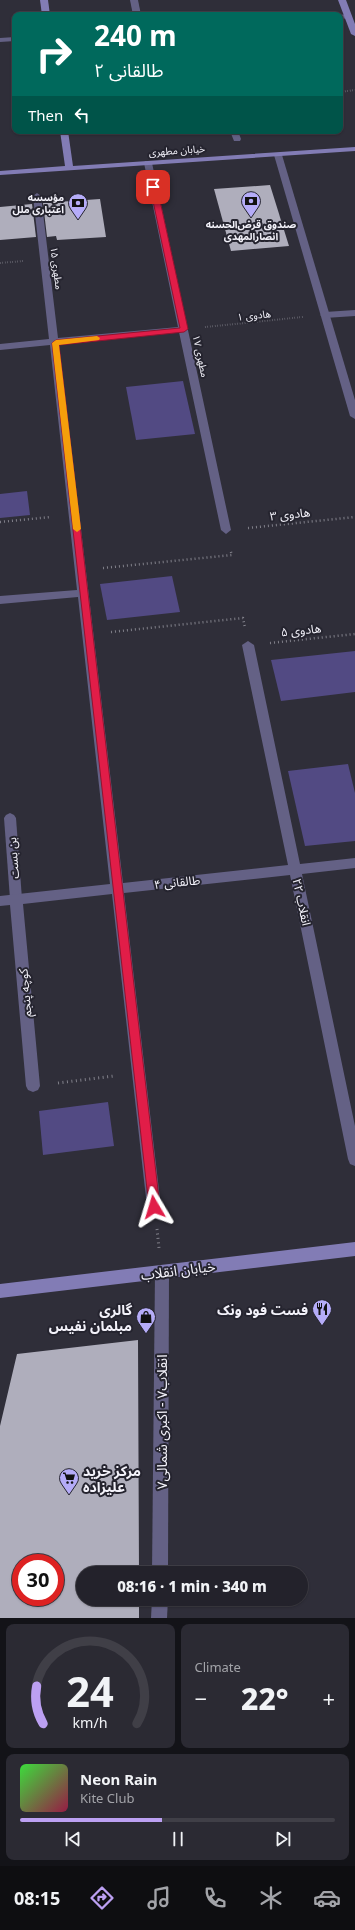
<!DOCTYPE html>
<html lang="en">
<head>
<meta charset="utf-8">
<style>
	body { margin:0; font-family:"Noto Sans","Noto Sans Arabic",sans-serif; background:#2b2a33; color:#f1f3f6; height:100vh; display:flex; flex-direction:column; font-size:15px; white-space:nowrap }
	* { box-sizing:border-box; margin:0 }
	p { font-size:13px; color:#a3a4a9 }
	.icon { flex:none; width:22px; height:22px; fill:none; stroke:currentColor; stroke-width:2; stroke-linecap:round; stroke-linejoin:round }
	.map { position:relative; height:1618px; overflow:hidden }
	.sheet { display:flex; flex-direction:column; gap:6px; padding:6px; background:#131318; flex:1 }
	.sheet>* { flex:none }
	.top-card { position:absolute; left:12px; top:12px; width:331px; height:122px; border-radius:8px; box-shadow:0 1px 3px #0004,0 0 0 1px #403f47; background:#00695c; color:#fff; overflow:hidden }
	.speed { position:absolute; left:12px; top:1554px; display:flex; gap:8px; font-size:20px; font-weight:700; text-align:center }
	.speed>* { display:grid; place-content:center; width:52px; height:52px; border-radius:50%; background:#23222b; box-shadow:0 1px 3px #0004,0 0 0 1px #403f47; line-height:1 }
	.speed .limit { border:6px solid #d22; background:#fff; color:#111 }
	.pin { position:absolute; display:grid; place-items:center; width:34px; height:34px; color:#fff; margin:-17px; border-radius:8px; box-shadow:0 2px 6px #0006 }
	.me { position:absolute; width:44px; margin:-22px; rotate:353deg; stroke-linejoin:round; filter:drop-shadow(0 0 3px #0008) }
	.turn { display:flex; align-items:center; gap:14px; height:84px; padding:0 16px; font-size:18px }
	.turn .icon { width:52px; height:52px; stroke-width:2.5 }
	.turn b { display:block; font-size:28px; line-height:34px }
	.then { display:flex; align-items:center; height:38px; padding:0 16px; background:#0003; gap:8px; font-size:15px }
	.big { font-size:30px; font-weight:800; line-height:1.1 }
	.sheet .tile { flex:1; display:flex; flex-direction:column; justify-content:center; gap:6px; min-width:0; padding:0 14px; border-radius:8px; background:#2b2a33 }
	.sheet .dial { align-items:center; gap:0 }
	.dial svg { height:104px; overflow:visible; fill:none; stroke:#403f47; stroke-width:7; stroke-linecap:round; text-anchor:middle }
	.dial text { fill:#f1f3f6; stroke:none }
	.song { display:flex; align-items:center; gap:12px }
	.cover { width:48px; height:48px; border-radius:6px; background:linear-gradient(135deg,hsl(120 70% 55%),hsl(340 70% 35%)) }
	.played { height:4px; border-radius:2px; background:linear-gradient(90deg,#bca0f2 45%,#403f47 45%) }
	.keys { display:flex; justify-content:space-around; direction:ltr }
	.heat { display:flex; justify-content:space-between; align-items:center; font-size:22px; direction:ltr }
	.sheet .tiles { flex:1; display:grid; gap:6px; grid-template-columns:1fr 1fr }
	.tile:last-child { grid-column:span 2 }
	.trip { position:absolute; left:76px; top:1566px; width:232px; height:40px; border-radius:20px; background:#23222b; box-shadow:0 1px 3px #0004,0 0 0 1px #403f47; font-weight:800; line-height:40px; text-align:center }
	.dock { display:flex; height:64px; justify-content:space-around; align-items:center; background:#0e0e11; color:#a3a4a9 }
	.dock .icon { width:28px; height:28px }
	.dock .on { color:#bca0f2 }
	.dock b { font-size:18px; color:#f1f3f6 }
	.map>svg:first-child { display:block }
	.green { fill:#524a83 }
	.building { fill:#afaebc; fill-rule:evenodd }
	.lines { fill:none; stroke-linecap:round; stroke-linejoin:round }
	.path-far2 { stroke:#81808a; stroke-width:2; stroke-dasharray:0.5 2; stroke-linecap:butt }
	.path-far1 { stroke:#81808a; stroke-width:2.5; stroke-dasharray:1 3; stroke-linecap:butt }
	.path { stroke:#81808a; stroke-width:3; stroke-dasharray:1 3.5; stroke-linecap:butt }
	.lane { fill:#646185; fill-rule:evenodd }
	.street { fill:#646185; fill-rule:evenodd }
	.secondary { fill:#827cb5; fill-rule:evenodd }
	.route { fill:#e11d48; stroke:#92132f }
	.slow { fill:#f59e0b }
	.labels { text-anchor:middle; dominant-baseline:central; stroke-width:4; stroke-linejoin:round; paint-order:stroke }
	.far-street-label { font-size:10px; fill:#f3f2fa; stroke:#25242f }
	.far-poi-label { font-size:10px; font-weight:bold; fill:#f3f2fa; stroke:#25242f; text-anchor:end }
	.street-label { font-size:12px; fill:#f3f2fa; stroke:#25242f }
	.near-street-label { font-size:14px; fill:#f3f2fa; stroke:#25242f }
	.near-poi-label { font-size:14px; font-weight:bold; fill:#f3f2fa; stroke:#25242f; text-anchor:end }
</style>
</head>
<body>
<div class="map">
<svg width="355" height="1618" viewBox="0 0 355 1618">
	<rect width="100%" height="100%" fill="#2f2e39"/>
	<!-- green -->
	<g class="green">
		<path d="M 183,381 L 195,434 L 136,440 L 126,387 Z"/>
		<path d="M 27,491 L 30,515 L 0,518 L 0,494 Z"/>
		<path d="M 172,576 L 180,612 L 107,620 L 100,584 Z"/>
		<path d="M 355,651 L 355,692 L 281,701 L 271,660 Z"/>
		<path d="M 348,764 L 355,793 L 355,841 L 305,846 L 288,771 Z"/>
		<path d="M 108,1102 L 114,1146 L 43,1155 L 39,1111 Z"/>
	</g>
	<!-- building -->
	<g class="building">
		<path d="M 270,185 L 289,246 L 231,251 L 214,189 Z"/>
		<path d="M 100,199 L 106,237 L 57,240 L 56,236 L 47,237 L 43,203 Z"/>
		<path d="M 32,204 L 36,237 L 0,240 L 0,207 Z"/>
		<path d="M 138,1340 L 139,1573 L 83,1573 L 83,1599 L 139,1599 L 139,1618 L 0,1618 L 0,1426 L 17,1354 ZM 21,1563 L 55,1563 L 55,1597 L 21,1597 Z"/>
	</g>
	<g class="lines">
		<!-- path-far2 -->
		<g class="path-far2">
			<path d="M 340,92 L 355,90"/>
			<path d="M 0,263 L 23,261"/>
			<path d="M 205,327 L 303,317"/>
		</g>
		<!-- path-far1 -->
		<g class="path-far1">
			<path d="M 0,522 L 51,517"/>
			<path d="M 248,528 L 355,517"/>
			<path d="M 103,568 L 232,555 L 230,549"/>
			<path d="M 111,632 L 243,618 L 245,628"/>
			<path d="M 270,643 L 355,634"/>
		</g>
		<!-- path -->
		<g class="path">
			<path d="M 58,1083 L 114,1076"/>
			<path d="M 157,1229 L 159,1248"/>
		</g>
		<!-- lane -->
		<g class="lane">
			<path d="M 355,310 L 355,316 L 325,318 L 320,315 L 325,312 Z"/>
			<path d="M 10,813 L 14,815 L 16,818 L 22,899 L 20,903 L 16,904 L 12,903 L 10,899 L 4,818 L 6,815 Z"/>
		</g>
		<!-- street -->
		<g class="street">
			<path d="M 130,0 L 138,0 L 141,15 L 133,15 Z"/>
			<path d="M 348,14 L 352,16 L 351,18 L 340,19 L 339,15 Z"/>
			<path d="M 15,37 L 15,41 L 0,42 L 0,38 Z"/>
			<path d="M 230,131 L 238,131 L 241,139 L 240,141 L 234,141 Z"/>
			<path d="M 275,153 L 278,153 L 282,155 L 355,400 L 355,419 L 350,416 L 274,155 Z"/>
			<path d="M 145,161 L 148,161 L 152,163 L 231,530 L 226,534 L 221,530 L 179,332 L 59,344 L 123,883 L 288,865 L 242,645 L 248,641 L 254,645 L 300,864 L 355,858 L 355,868 L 302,874 L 355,1126 L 355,1166 L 350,1164 L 348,1159 L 290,875 L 124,893 L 161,1207 L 159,1212 L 154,1214 L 149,1212 L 147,1207 L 112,894 L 23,904 L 40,1086 L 38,1090 L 33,1092 L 28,1090 L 26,1086 L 10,905 L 0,906 L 0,896 L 110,884 L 78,597 L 0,604 L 0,596 L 77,590 L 50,345 L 0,350 L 0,344 L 49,339 L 33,196 L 37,193 L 41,196 L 58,338 L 178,327 L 144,163 Z"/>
			<path d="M 162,1265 L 167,1267 L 169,1272 L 168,1573 L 152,1573 L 155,1272 L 157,1267 Z"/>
			<path d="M 152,1599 L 168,1599 L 167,1618 L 151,1618 Z"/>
		</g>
		<!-- secondary -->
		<g class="secondary">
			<path d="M 40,0 L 48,0 L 50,15 L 42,15 Z"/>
			<path d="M 338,0 L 346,0 L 355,24 L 355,36 L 351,34 Z"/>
			<path d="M 60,131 L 68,131 L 73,166 L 355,147 L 355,151 L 0,175 L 0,171 L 65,166 Z"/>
			<path d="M 355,1242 L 355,1256 L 0,1298 L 0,1284 Z"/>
		</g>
	</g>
	<!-- route -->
	<path class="route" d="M 153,185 L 157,187 L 188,329 L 184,332 L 59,345 L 160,1207 L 158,1210 L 154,1212 L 151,1210 L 149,1207 L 52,343 L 56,340 L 180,328 L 150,187 Z"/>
	<!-- slow -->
	<path class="slow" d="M 97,336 L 100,338 L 99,340 L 59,345 L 81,529 L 77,532 L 73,529 L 52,343 L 56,340 Z"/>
	<!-- icons -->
	<defs>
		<symbol id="bank-pin" viewBox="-11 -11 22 30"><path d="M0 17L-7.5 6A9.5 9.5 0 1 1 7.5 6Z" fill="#b5acf8" stroke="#25242f"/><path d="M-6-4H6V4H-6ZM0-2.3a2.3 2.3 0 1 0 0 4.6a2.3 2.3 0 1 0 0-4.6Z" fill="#111"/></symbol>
		<symbol id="restaurant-pin" viewBox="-11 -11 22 30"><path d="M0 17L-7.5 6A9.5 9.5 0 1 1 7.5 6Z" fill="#b5acf8" stroke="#25242f"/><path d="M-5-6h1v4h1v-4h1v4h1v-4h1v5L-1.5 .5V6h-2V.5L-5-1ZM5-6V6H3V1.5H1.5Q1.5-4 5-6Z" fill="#111"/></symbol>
		<symbol id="shop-pin" viewBox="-11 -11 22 30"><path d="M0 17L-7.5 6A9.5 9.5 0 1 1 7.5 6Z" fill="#b5acf8" stroke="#25242f"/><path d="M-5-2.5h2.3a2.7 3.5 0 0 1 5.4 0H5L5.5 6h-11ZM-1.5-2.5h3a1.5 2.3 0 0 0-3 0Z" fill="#111"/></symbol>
		<symbol id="supermarket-pin" viewBox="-11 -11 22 30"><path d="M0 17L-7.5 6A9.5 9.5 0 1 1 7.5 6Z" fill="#b5acf8" stroke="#25242f"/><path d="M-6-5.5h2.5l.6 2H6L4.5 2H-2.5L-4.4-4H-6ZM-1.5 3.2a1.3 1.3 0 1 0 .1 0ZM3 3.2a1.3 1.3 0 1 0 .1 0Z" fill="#111"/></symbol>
	</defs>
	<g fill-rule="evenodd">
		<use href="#bank-pin" x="240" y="190" width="22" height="30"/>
		<use href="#bank-pin" x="67" y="192" width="22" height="30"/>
		<use href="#restaurant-pin" x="311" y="1298" width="22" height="30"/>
		<use href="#shop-pin" x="135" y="1306" width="22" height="30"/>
		<use href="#supermarket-pin" x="58" y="1467" width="22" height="30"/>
	</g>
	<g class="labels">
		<!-- far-street labels -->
		<g class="far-street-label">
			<text transform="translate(177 150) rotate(-4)">خیابان مطهری</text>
			<text transform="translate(57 268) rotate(83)">مطهری ۱۵</text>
			<text transform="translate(254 315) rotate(-6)">هادوی ۱</text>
			<text transform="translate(201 356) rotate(78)">مطهری ۱۷</text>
		</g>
		<!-- far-poi labels -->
		<g class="far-poi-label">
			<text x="64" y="197">مؤسسه<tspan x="64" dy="12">اعتباری ملل</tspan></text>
			<text x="251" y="224" text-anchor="middle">صندوق قرض‌الحسنه<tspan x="251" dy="12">انصارالمهدی</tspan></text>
		</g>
		<!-- street labels -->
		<g class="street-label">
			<text transform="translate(290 514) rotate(-6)">هادوی ۳</text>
			<text transform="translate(301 630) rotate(-6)">هادوی ۵</text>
			<text transform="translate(13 858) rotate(-94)">بن بست</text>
			<text transform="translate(177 882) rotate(-6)">طالقانی ۴</text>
			<text transform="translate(302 902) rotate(78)">انقلاب ۲۲</text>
			<text transform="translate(25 993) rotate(-95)">کوچه پنجم</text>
		</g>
		<!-- near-street labels -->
		<g class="near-street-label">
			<text transform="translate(178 1270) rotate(-7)">خیابان انقلاب</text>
			<text transform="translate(161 1422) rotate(-90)">انقلاب۷ - اکبری شمالی۷</text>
		</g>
		<!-- near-poi labels -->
		<g class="near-poi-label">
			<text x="132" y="1309">گالری<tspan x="132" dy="16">مبلمان نفیس</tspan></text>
			<text x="308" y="1309">فست فود ونک</text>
			<text x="83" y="1470" text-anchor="start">مرکز خرید<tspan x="83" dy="16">علیزاده</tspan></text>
		</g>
	</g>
</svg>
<div class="speed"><div class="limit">30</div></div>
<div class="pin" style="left:153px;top:187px;background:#d93025"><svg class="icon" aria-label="arrive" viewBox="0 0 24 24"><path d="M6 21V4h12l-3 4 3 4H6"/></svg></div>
<svg class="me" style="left:154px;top:1207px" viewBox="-20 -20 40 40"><path d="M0-17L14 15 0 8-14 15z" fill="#e11d48" stroke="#fff" stroke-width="4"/></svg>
<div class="trip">08:16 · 1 min · 340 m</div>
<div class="top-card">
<div class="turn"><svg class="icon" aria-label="right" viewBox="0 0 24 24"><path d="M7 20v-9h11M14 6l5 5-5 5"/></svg><div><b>240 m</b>طالقانی ۲</div></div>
<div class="then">Then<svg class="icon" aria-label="left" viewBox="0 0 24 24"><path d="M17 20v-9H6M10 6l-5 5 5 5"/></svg></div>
</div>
</div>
<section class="sheet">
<div class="tiles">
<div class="tile dial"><svg viewBox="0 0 100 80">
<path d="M14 69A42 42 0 1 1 86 69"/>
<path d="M14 69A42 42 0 0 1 9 40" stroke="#bca0f2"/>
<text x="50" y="56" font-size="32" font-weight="700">24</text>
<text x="50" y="72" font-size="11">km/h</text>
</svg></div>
<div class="tile"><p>Climate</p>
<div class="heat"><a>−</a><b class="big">22°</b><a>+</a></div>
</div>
<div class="tile">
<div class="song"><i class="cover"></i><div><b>Neon Rain</b><p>Kite Club</p></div></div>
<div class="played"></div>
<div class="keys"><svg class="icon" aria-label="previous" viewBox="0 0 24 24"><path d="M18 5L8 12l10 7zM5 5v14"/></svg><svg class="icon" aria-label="pause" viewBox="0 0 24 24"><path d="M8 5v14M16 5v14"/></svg><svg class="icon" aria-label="next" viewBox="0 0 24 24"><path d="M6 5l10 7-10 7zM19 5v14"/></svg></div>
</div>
</div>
</section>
<nav class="dock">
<b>08:15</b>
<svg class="icon on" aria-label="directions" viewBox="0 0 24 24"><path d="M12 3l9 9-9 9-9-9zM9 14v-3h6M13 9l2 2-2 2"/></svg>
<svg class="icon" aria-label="music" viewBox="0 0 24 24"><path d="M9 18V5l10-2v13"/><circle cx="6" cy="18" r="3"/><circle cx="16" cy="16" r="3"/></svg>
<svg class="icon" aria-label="phone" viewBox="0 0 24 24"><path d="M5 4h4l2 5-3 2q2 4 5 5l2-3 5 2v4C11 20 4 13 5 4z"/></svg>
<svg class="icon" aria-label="climate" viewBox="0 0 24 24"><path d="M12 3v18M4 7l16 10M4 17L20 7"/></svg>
<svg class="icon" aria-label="car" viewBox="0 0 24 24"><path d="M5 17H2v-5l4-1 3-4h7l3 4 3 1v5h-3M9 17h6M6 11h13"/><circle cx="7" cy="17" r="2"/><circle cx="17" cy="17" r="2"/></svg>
</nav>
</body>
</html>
